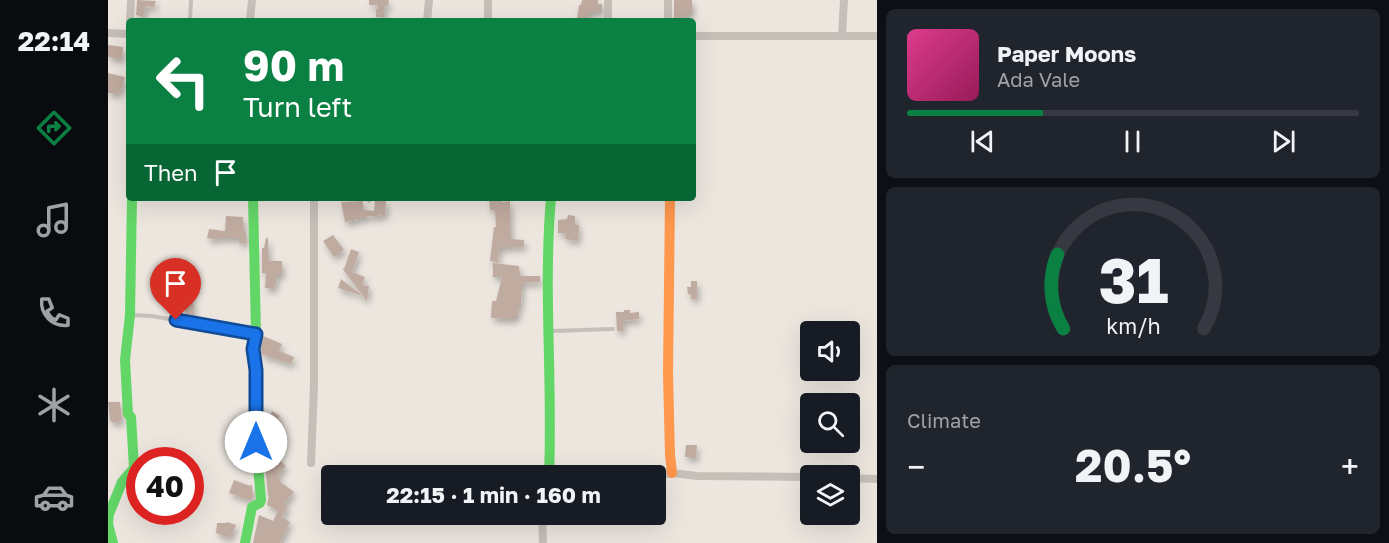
<!DOCTYPE html>
<html lang="en">
<head>
<meta charset="utf-8">
<style>
	body { margin:0; font-family:"Golos Text",sans-serif; background:#20242c; color:#f1f3f6; height:100vh; display:flex; flex-direction:column; font-size:22px; white-space:nowrap }
	* { box-sizing:border-box; margin:0 }
	p { font-size:20px; color:#9ea1a6 }
	.icon { flex:none; width:33px; height:33px; fill:none; stroke:currentColor; stroke-width:2; stroke-linecap:round; stroke-linejoin:round }
	.map { position:relative; flex:1; overflow:hidden }
	.sheet { display:flex; flex-direction:column; gap:9px; padding:9px; background:#0d0f14; width:512px }
	.sheet>* { flex:none }
	.hud { position:absolute; left:18px; top:18px; width:570px; height:183px; border-radius:6px; box-shadow:0 6px 24px #0002; background:#0b8043; color:#fff; overflow:hidden }
	.tools { position:absolute; left:692px; top:321px; display:grid; gap:12px }
	.tools a { display:grid; place-items:center; width:60px; height:60px; border-radius:6px; background:#171b24; box-shadow:0 6px 24px #0002; font-size:30px }
	.speed { position:absolute; left:18px; top:447px; display:flex; gap:12px; font-size:30px; font-weight:700; text-align:center }
	.speed>* { display:grid; place-content:center; width:78px; height:78px; border-radius:50%; background:#171b24; box-shadow:0 6px 24px #0002; line-height:1 }
	.speed .limit { border:9px solid #d22; background:#fff; color:#111 }
	.pin { position:absolute; display:grid; place-items:center; width:51px; height:51px; color:#fff; margin:-62px -26px; border-radius:50% 50% 50% 0; rotate:-45deg; box-shadow:0 0 6px #0007 }
	.pin .icon { rotate:45deg }
	.me { position:absolute; width:66px; margin:-33px; rotate:0deg; stroke-linejoin:round; filter:drop-shadow(0 0 4px #0008) }
	.turn { display:flex; align-items:center; gap:21px; height:126px; padding:0 18px; font-size:27px }
	.turn .icon { width:78px; height:78px; stroke-width:2.5 }
	.turn b { display:block; font-size:42px; line-height:51px }
	.then { display:flex; align-items:center; height:57px; padding:0 18px; background:#0003; gap:12px; font-size:22px }
	.big { font-size:45px; font-weight:700; line-height:1.1 }
	.sheet .widget { flex:1; display:flex; flex-direction:column; justify-content:center; gap:9px; min-width:0; padding:0 21px; border-radius:9px; background:#20242c }
	.sheet .dial { align-items:center; gap:0 }
	.dial svg { height:156px; overflow:visible; fill:none; stroke:#363941; stroke-width:7; stroke-linecap:round; text-anchor:middle }
	.dial text { fill:#f1f3f6; stroke:none }
	.song { display:flex; align-items:center; gap:18px }
	.cover { width:72px; height:72px; border-radius:9px; background:linear-gradient(135deg,hsl(330 70% 55%),hsl(330 70% 35%)) }
	.played { height:6px; border-radius:3px; background:linear-gradient(90deg,#0b8043 30%,#363941 30%) }
	.keys { display:flex; justify-content:space-around; direction:ltr }
	.heat { display:flex; justify-content:space-between; align-items:center; font-size:33px; direction:ltr }
	.trip { position:absolute; left:213px; top:465px; width:345px; height:60px; border-radius:6px; background:#171b24; box-shadow:0 6px 24px #0002; font-weight:700; line-height:60px; text-align:center }
	main { display:flex; flex:1; min-height:0 }
	.menu { display:flex; flex-direction:column; width:108px; justify-content:space-around; align-items:center; background:#090b0e; color:#9ea1a6 }
	.menu .icon { width:42px; height:42px }
	.menu .selected { color:#0b8043 }
	.menu b { font-size:27px; color:#f1f3f6 }
	.map>svg:first-child { display:block }
	.building { fill:#c0aba0; filter:url(#shadow) }
	.lines { fill:none; stroke-linecap:round; stroke-linejoin:round }
	.lane { stroke:#c5bfb8; stroke-width:4 }
	.street { stroke:#c5bfb8; stroke-width:8 }
	.fast { stroke:#63d668; stroke-width:10 }
	.slow { stroke:#ff974d; stroke-width:10 }
	.route-casing { stroke:#114b97; stroke-width:15 }
	.route { stroke:#1a73e8; stroke-width:10 }
</style>
</head>
<body>
<main>
<nav class="menu">
<b>22:14</b>
<svg class="icon selected" aria-label="directions" viewBox="0 0 24 24"><path d="M12 3l9 9-9 9-9-9zM9 14v-3h6M13 9l2 2-2 2"/></svg>
<svg class="icon" aria-label="music" viewBox="0 0 24 24"><path d="M9 18V5l10-2v13"/><circle cx="6" cy="18" r="3"/><circle cx="16" cy="16" r="3"/></svg>
<svg class="icon" aria-label="phone" viewBox="0 0 24 24"><path d="M5 4h4l2 5-3 2q2 4 5 5l2-3 5 2v4C11 20 4 13 5 4z"/></svg>
<svg class="icon" aria-label="climate" viewBox="0 0 24 24"><path d="M12 3v18M4 7l16 10M4 17L20 7"/></svg>
<svg class="icon" aria-label="car" viewBox="0 0 24 24"><path d="M5 17H2v-5l4-1 3-4h7l3 4 3 1v5h-3M9 17h6M6 11h13"/><circle cx="7" cy="17" r="2"/><circle cx="17" cy="17" r="2"/></svg>
</nav>
<div class="map">
<svg width="770" height="543" viewBox="0 0 770 543">
	<defs>
		<filter id="shadow"><feDropShadow dx="2.5" dy="4.5" stdDeviation="3" flood-color="#0004"/></filter>
	</defs>
	<rect width="100%" height="100%" fill="#ece6df"/>
	<!-- building -->
	<g class="building">
		<path d="M 29,0 L 48,1 L 46,7 L 38,6 L 35,17 L 28,15 Z"/>
		<path d="M 261,0 L 281,0 L 280,6 L 276,6 L 276,17 L 268,17 L 268,9 L 270,9 L 270,5 L 261,5 Z"/>
		<path d="M 474,0 L 490,0 L 490,4 L 494,4 L 494,12 L 482,12 L 481,20 L 469,19 L 471,5 L 473,5 Z"/>
		<path d="M 566,0 L 584,0 L 584,14 L 577,14 L 576,21 L 566,21 Z"/>
		<path d="M 0,45 L 15,47 L 14,59 L 0,57 Z"/>
		<path d="M 0,73 L 17,77 L 14,90 L 12,89 L 11,94 L 0,93 Z"/>
		<path d="M 381,198 L 394,198 L 394,202 L 402,201 L 403,239 L 416,240 L 416,247 L 394,247 L 394,249 L 391,249 L 390,262 L 382,261 L 386,227 L 388,227 L 387,210 L 382,210 Z"/>
		<path d="M 267,200 L 278,201 L 277,216 L 270,215 L 270,217 L 259,216 L 259,218 L 249,218 L 250,220 L 237,222 L 233,202 L 255,201 L 255,210 L 266,211 Z"/>
		<path d="M 460,215 L 467,216 L 467,225 L 471,225 L 470,241 L 457,239 L 458,233 L 450,233 L 450,220 L 459,219 Z"/>
		<path d="M 118,216 L 135,217 L 136,231 L 138,232 L 138,243 L 131,243 L 131,238 L 109,238 L 109,240 L 99,238 L 101,229 L 117,231 Z"/>
		<path d="M 225,235 L 236,250 L 226,257 L 215,241 Z"/>
		<path d="M 158,238 L 160,238 L 161,261 L 174,261 L 174,275 L 169,275 L 168,284 L 167,284 L 166,289 L 157,288 L 158,273 L 154,273 L 154,248 L 156,248 Z"/>
		<path d="M 243,249 L 251,252 L 244,272 L 257,277 L 254,285 L 261,286 L 259,301 L 234,268 L 236,269 Z"/>
		<path d="M 385,263 L 411,266 L 412,276 L 432,276 L 432,282 L 414,283 L 413,305 L 411,305 L 410,317 L 406,317 L 406,319 L 398,319 L 383,318 L 384,301 L 388,301 L 394,277 L 385,277 Z"/>
		<path d="M 233,279 L 255,296 L 230,288 Z"/>
		<path d="M 583,281 L 589,281 L 589,299 L 583,299 L 583,294 L 580,294 L 579,287 L 583,287 Z"/>
		<path d="M 77,297 L 85,297 L 86,315 L 77,315 Z"/>
		<path d="M 516,310 L 522,310 L 522,313 L 531,312 L 531,319 L 515,321 L 515,331 L 509,331 L 508,312 L 516,312 Z"/>
		<path d="M 155,336 L 174,344 L 171,351 L 186,357 L 183,364 L 153,354 L 153,349 Z"/>
		<path d="M 0,402 L 12,402 L 14,421 L 5,423 L 4,421 L 2,421 Z"/>
		<path d="M 164,411 L 172,416 L 156,433 L 156,430 Z"/>
		<path d="M 578,445 L 589,445 L 588,458 L 577,457 Z"/>
		<path d="M 160,449 L 171,458 L 170,459 L 178,466 L 169,477 L 173,481 L 172,482 L 186,492 L 176,504 L 180,506 L 174,517 L 182,522 L 172,543 L 145,543 L 151,515 L 165,521 L 170,511 L 159,505 L 161,496 L 160,495 L 156,453 Z"/>
		<path d="M 126,480 L 142,486 L 142,485 L 144,485 L 145,498 L 142,500 L 121,493 Z"/>
		<path d="M 119,522 L 128,525 L 122,538 L 108,533 L 109,523 L 118,523 Z"/>
	</g>
	<g class="lines">
		<!-- lane -->
		<g class="lane">
			<path d="M 82,21 L 83,0"/>
			<path d="M 261,201 L 261,198"/>
			<path d="M 23,315 L 44,316 L 145,334"/>
			<path d="M 443,331 L 505,329"/>
		</g>
		<!-- street -->
		<g class="street">
			<path d="M 22,21 L 23,0"/>
			<path d="M 142,21 L 144,0"/>
			<path d="M 319,21 L 321,0"/>
			<path d="M 380,21 L 380,0"/>
			<path d="M 500,21 L 500,0"/>
			<path d="M 560,21 L 560,0"/>
			<path d="M 0,33 L 21,34"/>
			<path d="M 585,36 L 770,36"/>
			<path d="M 734,36 L 736,0"/>
			<path d="M 203,463 L 206,384 L 206,198"/>
			<path d="M 490,476 L 501,474 L 513,476"/>
			<path d="M 546,476 L 564,473 L 589,476 L 702,477"/>
			<path d="M 741,478 L 770,479"/>
			<path d="M 434,514 L 435,543"/>
		</g>
		<!-- fast -->
		<g class="fast">
			<path d="M 441,476 C 445,383 435,291 443,198"/>
			<path d="M 5,543 L 0,524 L 1,514 L 14,482 L 26,468 L 23,417 L 20,414 L 17,360 L 22,315 L 24,198"/>
			<path d="M 137,543 L 144,507 L 152,503 L 153,500 L 148,442 L 148,370 L 145,349 L 148,334 L 145,198"/>
		</g>
		<!-- slow -->
		<path class="slow" d="M 562,198 L 560,373 L 562,455 L 564,473"/>
	</g>
	<g class="lines">
		<defs>
			<path id="route" d="M 68,320 L 148,334 L 145,349 L 148,370 L 148,442"/>
		</defs>
		<!-- route casing -->
		<use href="#route" class="route-casing"/>
		<!-- route -->
		<use href="#route" class="route"/>
	</g>
</svg>
<div class="tools">
<a><svg class="icon" aria-label="sound" viewBox="0 0 24 24"><path d="M4 9h4l5-4v14l-5-4H4zM17 9q2 3 0 6"/></svg></a>
<a><svg class="icon" aria-label="search" viewBox="0 0 24 24"><circle cx="10" cy="10" r="6"/><path d="M15 15l6 6"/></svg></a>
<a><svg class="icon" aria-label="layers" viewBox="0 0 24 24"><path d="M12 4l9 5-9 5-9-5zM3 14l9 5 9-5"/></svg></a>
</div>
<div class="speed"><div class="limit">40</div></div>
<div class="pin" style="left:68px;top:320px;background:#d93025"><svg class="icon" aria-label="arrive" viewBox="0 0 24 24"><path d="M6 21V4h12l-3 4 3 4H6"/></svg></div>
<svg class="me" style="left:148px;top:442px" viewBox="-20 -20 40 40"><circle r="19" fill="#fff"/><path d="M0-13L10 11 0 6-10 11z" fill="#1a73e8"/></svg>
<div class="trip">22:15 · 1 min · 160 m</div>
<div class="hud">
<div class="turn"><svg class="icon" aria-label="left" viewBox="0 0 24 24"><path d="M17 20v-9H6M10 6l-5 5 5 5"/></svg><div><b>90 m</b>Turn left</div></div>
<div class="then">Then<svg class="icon" aria-label="arrive" viewBox="0 0 24 24"><path d="M6 21V4h12l-3 4 3 4H6"/></svg></div>
</div>
</div>
<section class="sheet">
<div class="widget">
<div class="song"><i class="cover"></i><div><b>Paper Moons</b><p>Ada Vale</p></div></div>
<div class="played"></div>
<div class="keys"><svg class="icon" aria-label="previous" viewBox="0 0 24 24"><path d="M18 5L8 12l10 7zM5 5v14"/></svg><svg class="icon" aria-label="pause" viewBox="0 0 24 24"><path d="M8 5v14M16 5v14"/></svg><svg class="icon" aria-label="next" viewBox="0 0 24 24"><path d="M6 5l10 7-10 7zM19 5v14"/></svg></div>
</div>
<div class="widget dial"><svg viewBox="0 0 100 80">
<path d="M14 69A42 42 0 1 1 86 69"/>
<path d="M14 69A42 42 0 0 1 11 31" stroke="#0b8043"/>
<text x="50" y="56" font-size="32" font-weight="700">31</text>
<text x="50" y="72" font-size="11">km/h</text>
</svg></div>
<div class="widget"><p>Climate</p>
<div class="heat"><a>−</a><b class="big">20.5°</b><a>+</a></div>
</div>
</section>
</main>
</body>
</html>
